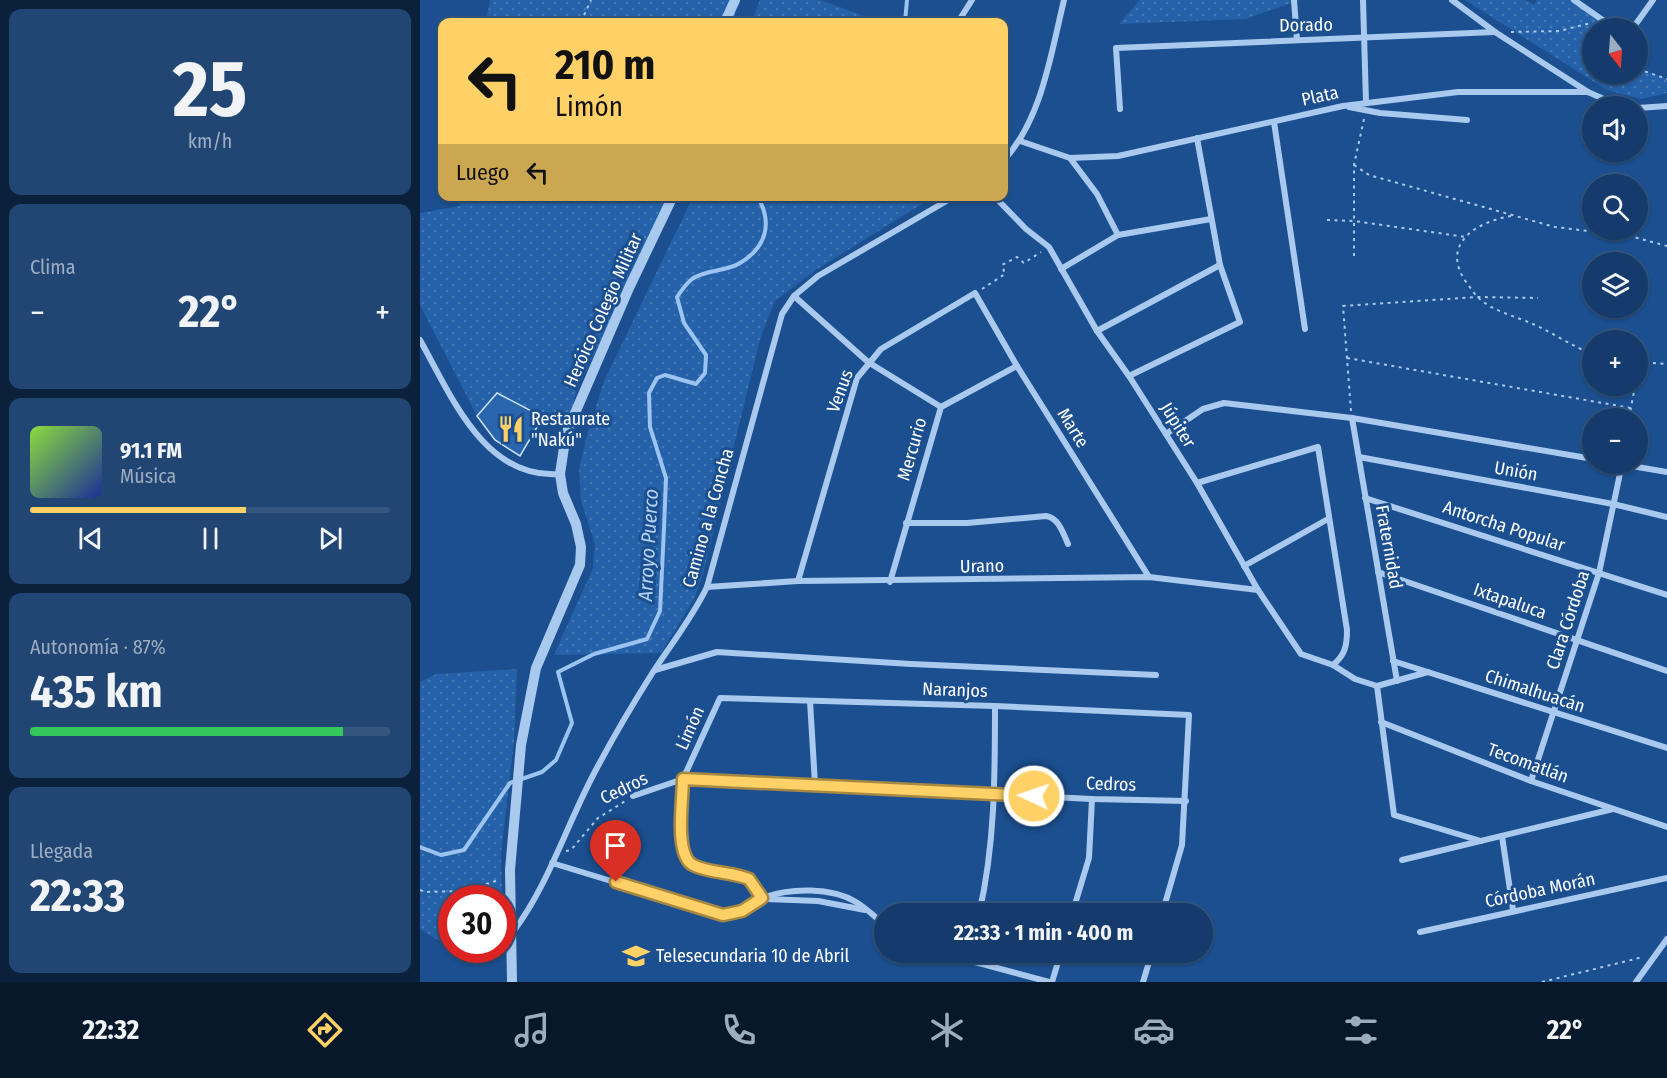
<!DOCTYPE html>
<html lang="es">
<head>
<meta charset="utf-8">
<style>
	body { margin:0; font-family:"Fira Sans Condensed",sans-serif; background:#214673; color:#f1f3f6; height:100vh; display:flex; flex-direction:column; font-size:22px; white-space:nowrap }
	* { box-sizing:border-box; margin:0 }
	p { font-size:20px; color:#9dadc1 }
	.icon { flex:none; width:33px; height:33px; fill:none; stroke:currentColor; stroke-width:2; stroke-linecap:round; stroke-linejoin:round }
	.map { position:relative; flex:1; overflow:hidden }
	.side { display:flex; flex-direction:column; gap:9px; padding:9px; background:#0b203b; width:420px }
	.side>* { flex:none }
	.hud { position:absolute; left:18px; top:18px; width:570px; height:183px; border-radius:12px; box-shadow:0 2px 4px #0004,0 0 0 2px #33557e; background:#ffd166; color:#111; overflow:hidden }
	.needle { width:39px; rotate:163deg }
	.fabs { position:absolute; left:1162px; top:18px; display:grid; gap:12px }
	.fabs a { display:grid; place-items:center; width:66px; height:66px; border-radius:50%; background:#143b6b; box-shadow:0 2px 4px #0004,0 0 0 2px #33557e; font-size:30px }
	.speed { position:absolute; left:18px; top:885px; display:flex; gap:12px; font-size:30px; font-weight:700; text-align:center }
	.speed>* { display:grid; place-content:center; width:78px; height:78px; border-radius:50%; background:#143b6b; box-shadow:0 2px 4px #0004,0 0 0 2px #33557e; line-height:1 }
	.speed .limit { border:9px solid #d22; background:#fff; color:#111 }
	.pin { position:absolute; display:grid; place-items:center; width:51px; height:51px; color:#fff; margin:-62px -26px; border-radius:50% 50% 50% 0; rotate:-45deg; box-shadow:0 0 6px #0007 }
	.pin .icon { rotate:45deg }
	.me { position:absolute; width:66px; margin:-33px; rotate:273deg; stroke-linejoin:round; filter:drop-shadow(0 0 4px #0008) }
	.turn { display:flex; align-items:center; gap:21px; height:126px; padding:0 18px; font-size:27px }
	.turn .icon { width:78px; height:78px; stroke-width:2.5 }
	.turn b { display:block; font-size:42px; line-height:51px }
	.then { display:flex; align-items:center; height:57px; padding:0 18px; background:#0003; gap:12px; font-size:22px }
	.big { font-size:45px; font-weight:700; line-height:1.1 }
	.side .card { flex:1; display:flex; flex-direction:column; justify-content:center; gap:9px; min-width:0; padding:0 21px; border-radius:12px; background:#214673 }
	.side .dial { align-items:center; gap:0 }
	.dial b { font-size:78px; line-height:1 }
	.song { display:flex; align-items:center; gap:18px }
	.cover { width:72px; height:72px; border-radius:9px; background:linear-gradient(135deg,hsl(90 70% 55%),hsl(230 70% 35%)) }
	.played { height:6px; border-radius:3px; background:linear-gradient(90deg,#ffd166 60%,#33557e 60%) }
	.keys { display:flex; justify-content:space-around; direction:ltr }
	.heat { display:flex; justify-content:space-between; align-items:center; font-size:33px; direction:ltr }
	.charge { height:9px; border-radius:4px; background:linear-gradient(90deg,#34c759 87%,#33557e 0) }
	.trip { position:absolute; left:454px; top:903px; width:339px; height:60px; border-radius:30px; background:#143b6b; box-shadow:0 2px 4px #0004,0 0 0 2px #33557e; font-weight:700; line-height:60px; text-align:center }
	.menu { display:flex; height:96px; justify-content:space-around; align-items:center; background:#08182b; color:#9dadc1 }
	.menu .icon { width:42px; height:42px }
	.menu .selected { color:#ffd166 }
	.menu b { font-size:27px; color:#f1f3f6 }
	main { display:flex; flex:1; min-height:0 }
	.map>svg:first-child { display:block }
	.green { fill:url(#green-dots) }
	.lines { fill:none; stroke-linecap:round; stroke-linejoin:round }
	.stream { stroke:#9cc4f0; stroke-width:4 }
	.building { fill:#2a66ad; stroke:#cfe3fa; stroke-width:1.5 }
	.path { stroke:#a9c9ee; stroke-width:2; stroke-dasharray:3 4.5; stroke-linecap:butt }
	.minor { stroke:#a9c9ee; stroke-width:6 }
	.tertiary { stroke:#a9c9ee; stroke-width:10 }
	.route-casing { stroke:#a68842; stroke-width:15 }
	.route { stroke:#ffd166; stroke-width:10 }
	.labels { text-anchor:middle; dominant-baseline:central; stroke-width:6; stroke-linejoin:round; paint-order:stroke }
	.street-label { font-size:18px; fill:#fff; stroke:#1b4f8f }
	.poi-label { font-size:18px; fill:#fff; stroke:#1b4f8f; text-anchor:start }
	.water-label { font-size:20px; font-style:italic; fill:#b5d3f5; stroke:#1b4f8f }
</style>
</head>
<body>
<main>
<section class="side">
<div class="card dial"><b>25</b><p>km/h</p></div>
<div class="card"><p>Clima</p>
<div class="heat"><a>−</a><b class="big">22°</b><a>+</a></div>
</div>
<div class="card">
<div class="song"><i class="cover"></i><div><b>91.1 FM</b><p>Música</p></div></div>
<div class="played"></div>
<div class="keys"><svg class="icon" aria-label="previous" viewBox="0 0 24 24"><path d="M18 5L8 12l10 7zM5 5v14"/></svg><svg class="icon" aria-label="pause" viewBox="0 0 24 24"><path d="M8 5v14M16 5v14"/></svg><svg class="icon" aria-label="next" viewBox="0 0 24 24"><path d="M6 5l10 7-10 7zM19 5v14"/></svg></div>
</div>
<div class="card"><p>Autonomía · 87%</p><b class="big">435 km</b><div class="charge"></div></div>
<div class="card"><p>Llegada</p><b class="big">22:33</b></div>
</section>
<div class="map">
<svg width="1247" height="982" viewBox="0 0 1247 982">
	<defs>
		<pattern id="green-dots" width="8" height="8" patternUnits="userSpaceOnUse" patternTransform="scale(1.5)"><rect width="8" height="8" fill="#2461a8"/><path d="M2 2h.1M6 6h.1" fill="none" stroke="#4579b5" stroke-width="1.8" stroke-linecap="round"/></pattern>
	</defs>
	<rect width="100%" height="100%" fill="#1b4f8f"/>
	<!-- green -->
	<g class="green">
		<path d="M 70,0 L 321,0 L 312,22 L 66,22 Z"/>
		<path d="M 340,0 L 400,0 L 461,22 L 331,22 Z"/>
		<path d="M 720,0 L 880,0 L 826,19 L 699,24 Z"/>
		<path d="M 1045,0 L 1105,0 L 1114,5 L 1117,0 L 1151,0 L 1186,25 L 1187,28 L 1173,28 L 1173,74 L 1218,74 L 1218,68 L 1247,79 L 1247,93 L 1221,99 L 1187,90 Z"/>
		<path d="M 39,197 L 250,197 L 156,392 L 148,430 L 77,393 L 57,416 L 0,305 L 0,213 L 40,206 Z"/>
		<path d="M 273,197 L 513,197 L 396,270 L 355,301 L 340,339 L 283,574 L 274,599 L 241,653 L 134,655 L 173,568 L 175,544 L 161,501 L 159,469 L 167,435 L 184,381 Z"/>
		<path d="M 97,669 L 94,741 L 81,853 L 82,898 L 32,898 L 31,948 L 0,929 L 0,682 L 16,674 Z"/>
	</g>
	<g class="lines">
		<!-- stream -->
		<g class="stream">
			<path d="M 485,22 L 487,0"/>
			<path d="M 0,847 L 21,855 L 44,850 L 90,783 L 122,772 L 136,760 L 152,723 L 138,672 L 174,654 L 227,639 L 240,611 L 244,528 L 246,478 L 230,427 L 229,393 L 237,378 L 245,375 L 276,384 L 285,373 L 286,355 L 264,323 L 257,297 C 261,291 266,284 272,279 C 286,269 306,272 320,263 C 347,247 353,222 337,196"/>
		</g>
	</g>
	<!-- building -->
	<path class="building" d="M 77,393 L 123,417 L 100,456 L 75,440 L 57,416 Z"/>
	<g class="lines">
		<!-- path -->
		<g class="path">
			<path d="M 161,22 L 171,0"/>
			<path d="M 1091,32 L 1139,31 L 1171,23"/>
			<path d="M 1218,69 L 1247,79"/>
			<path d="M 934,165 L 949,175 L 1135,227 L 1210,236 L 1247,246"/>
			<path d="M 1091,216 C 1056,222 1020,244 1046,282 C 1051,288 1055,296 1061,300 C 1075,312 1098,317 1115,325 C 1135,334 1153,347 1173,354"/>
			<path d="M 907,220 L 934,221 L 1046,237"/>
			<path d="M 934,256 L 934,165 L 944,119"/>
			<path d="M 562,289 L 585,274 L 582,265 L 597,257 L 604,263 L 621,252"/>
			<path d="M 927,358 L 1211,408"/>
			<path d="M 1218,362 L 1247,364"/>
			<path d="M 931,411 L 923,306 L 1058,297 L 1118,298"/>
			<path d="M 1209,418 L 1215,386"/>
			<path d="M 146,851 L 151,850 L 178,818 L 207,800"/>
			<path d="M 0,890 L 5,892 L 44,891 L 79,880"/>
			<path d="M 1122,982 L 1223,957"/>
		</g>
		<!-- minor -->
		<g class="minor">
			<path d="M 874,0 L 877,40"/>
			<path d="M 943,0 L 946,102"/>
			<path d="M 1032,0 L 1075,32 L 1168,92"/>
			<path d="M 1154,0 L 1194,28"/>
			<path d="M 538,22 L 552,0"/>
			<path d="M 1213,28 L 1233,0"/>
			<path d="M 929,107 L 960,113 L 1047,120"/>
			<path d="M 1218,108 L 1247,106"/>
			<path d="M 700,109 L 696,48 L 1075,32"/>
			<path d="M 854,122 L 885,329"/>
			<path d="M 600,141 L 650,158 L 698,156 L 923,106 L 1038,92 L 1168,92 L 1195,104 L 1210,106"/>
			<path d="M 650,158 L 677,194 L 698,235"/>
			<path d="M 584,160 C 622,119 631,53 644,0"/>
			<path d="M 574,196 L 606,229 L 629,247 L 677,331 L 709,376 L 777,483 L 838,590 L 881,654 L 913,665 L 935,679 L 957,686 L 1008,672"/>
			<path d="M 641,269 L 698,235 L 791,219"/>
			<path d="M 374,296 L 448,362 L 521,407"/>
			<path d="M 677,331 L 800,265"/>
			<path d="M 0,340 C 31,395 64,480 140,474"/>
			<path d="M 709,376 L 820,322 L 800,265 L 777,138"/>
			<path d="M 932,418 L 977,681"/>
			<path d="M 746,434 L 783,409 L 804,403 L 932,418 L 1173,459"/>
			<path d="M 939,457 L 1193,504 L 1247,517"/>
			<path d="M 1200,464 L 1247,472"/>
			<path d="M 777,483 L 898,447 L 927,630 C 927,646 925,655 913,665"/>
			<path d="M 945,498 L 1247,595"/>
			<path d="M 486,523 L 547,523 L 626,516 C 639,518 643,533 648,544"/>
			<path d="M 824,566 L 908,519"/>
			<path d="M 958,572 L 1247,671"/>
			<path d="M 378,581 L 437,378 L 461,349 L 555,293 L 597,366 L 729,577"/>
			<path d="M 470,582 L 521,407 L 597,366"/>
			<path d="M 287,587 L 378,581 L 729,577 L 838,590"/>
			<path d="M 973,661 L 1247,748"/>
			<path d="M 235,670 L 297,652 L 491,664 L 736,675"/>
			<path d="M 957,686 L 974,815 L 1061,841"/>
			<path d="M 390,701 L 395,784"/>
			<path d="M 961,722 L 1111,781 L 1247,827"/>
			<path d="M 1111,781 L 1179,573 L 1202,464"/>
			<path d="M 213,796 L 263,779 L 672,799 L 766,801"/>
			<path d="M 1082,836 L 1093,910"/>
			<path d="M 982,860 L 1193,809"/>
			<path d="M 132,863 L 303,915 C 321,911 329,903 345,897 C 371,888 411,887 436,902 C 446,908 455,917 465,925"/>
			<path d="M 342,898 L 329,879 L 273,865 L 265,856 L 261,844 L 263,779 L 300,698 L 575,706 L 769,715 L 762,845 L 742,914"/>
			<path d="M 346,899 L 398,901 L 445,910"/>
			<path d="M 559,914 C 575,845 575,776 575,706"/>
			<path d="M 652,914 L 669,858 L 672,799"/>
			<path d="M 93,932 C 130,883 148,820 178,766 C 195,734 214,702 233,672 C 252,643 272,618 287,587 L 362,314 L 374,296 L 398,276 L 535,196"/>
			<path d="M 1000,932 L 1247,878"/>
			<path d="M 518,952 L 629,982"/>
			<path d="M 632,982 L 641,952"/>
			<path d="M 723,982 L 732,952"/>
			<path d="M 1216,982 L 1247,939"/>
		</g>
		<!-- tertiary -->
		<g class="tertiary">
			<path d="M 305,22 L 315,0"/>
			<path d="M 92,982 L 90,870 L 101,745 L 116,668 L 160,565 L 161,547 L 156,524 L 143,493 L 140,474 L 146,434 L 209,288 L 253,196"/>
		</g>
	</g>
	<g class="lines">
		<defs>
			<path id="route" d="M 196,882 L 303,915 L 322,911 L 342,898 L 329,879 C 312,872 288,873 273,865 C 254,855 263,798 263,779 L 614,796"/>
		</defs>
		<!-- route casing -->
		<use href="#route" class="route-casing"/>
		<!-- route -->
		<use href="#route" class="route"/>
	</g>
	<!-- icons -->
	<defs>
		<symbol id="restaurant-bare" viewBox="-9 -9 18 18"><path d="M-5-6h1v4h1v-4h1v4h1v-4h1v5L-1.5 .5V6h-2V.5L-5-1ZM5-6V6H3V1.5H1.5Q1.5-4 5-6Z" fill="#ffd166" stroke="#1b4f8f" stroke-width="2.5" paint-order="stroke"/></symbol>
		<symbol id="school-bare" viewBox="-9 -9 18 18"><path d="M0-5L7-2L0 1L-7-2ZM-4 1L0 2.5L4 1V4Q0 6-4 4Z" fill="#ffd166" stroke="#1b4f8f" stroke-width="2.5" paint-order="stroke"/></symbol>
	</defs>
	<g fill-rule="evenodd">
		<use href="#restaurant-bare" x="72" y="410" width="38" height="38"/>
		<use href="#school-bare" x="197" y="937" width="38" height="38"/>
	</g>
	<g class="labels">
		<!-- street labels -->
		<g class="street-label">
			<text transform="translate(886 25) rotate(-1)">Dorado</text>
			<text transform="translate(900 96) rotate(-12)">Plata</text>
			<text transform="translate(183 310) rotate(-66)">Heróico Colegio Militar</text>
			<text transform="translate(420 391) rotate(-70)">Venus</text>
			<text transform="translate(758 425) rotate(58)">Júpiter</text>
			<text transform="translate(653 428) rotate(58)">Marte</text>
			<text transform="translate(492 449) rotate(-74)">Mercurio</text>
			<text transform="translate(1096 471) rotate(10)">Unión</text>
			<text transform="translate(288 518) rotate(-74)">Camino a la Concha</text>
			<text transform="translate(1084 526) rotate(18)">Antorcha Popular</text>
			<text transform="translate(969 547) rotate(80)">Fraternidad</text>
			<text transform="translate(562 566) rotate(-1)">Urano</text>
			<text transform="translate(1090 601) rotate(19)">Ixtapaluca</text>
			<text transform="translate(1148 620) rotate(-72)">Clara Córdoba</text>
			<text transform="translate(535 690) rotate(2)">Naranjos</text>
			<text transform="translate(1115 691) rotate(18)">Chimalhuacán</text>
			<text transform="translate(270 728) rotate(-66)">Limón</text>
			<text transform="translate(1108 763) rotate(20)">Tecomatlán</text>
			<text transform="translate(691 784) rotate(2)">Cedros</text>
			<text transform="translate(204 788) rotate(-26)">Cedros</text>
			<text transform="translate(1120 890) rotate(-12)">Córdoba Morán</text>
		</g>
		<!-- poi labels -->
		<g class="poi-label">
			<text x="111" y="419">Restaurate<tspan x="111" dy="21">"Nakú"</tspan></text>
			<text x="236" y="956">Telesecundaria 10 de Abril</text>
		</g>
		<!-- water labels -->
		<g class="water-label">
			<text transform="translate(228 545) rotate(-87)">Arroyo Puerco</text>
		</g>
	</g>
</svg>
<div class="fabs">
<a><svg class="needle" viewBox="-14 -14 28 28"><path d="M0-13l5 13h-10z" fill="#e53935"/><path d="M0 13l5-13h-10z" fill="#9dadc1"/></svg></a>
<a><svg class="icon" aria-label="sound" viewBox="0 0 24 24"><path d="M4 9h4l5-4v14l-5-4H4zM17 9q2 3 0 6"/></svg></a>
<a><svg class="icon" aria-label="search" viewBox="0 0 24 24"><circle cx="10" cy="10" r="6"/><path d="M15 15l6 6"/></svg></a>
<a><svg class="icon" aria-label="layers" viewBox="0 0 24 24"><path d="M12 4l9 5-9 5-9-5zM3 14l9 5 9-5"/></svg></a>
<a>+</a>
<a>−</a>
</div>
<div class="speed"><div class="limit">30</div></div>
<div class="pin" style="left:196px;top:882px;background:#d93025"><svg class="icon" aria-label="arrive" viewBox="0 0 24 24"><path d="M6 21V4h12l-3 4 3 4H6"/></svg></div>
<svg class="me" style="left:614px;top:796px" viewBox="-20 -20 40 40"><circle r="17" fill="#ffd166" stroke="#fff" stroke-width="3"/><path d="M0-11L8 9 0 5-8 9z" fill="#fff"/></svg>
<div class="trip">22:33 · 1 min · 400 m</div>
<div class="hud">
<div class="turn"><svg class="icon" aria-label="left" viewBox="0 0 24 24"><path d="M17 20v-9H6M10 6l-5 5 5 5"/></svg><div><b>210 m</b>Limón</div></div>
<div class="then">Luego<svg class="icon" aria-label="left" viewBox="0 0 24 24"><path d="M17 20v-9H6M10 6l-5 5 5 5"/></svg></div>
</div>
</div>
</main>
<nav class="menu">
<b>22:32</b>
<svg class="icon selected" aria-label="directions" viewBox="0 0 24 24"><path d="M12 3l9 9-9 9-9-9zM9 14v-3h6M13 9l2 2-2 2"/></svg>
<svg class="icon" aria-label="music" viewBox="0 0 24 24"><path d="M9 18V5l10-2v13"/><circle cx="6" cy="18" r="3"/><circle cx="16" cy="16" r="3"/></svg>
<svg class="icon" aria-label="phone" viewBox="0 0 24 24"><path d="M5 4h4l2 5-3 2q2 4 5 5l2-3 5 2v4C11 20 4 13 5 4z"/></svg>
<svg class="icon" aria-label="climate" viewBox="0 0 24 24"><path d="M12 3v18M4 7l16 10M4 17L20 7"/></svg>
<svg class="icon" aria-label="car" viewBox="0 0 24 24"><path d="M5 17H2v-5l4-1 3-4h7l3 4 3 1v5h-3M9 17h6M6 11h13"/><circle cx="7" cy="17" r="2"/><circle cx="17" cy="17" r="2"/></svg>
<svg class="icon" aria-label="filters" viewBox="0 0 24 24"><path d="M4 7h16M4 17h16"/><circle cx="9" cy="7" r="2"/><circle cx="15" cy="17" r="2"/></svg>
<b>22°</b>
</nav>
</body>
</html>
